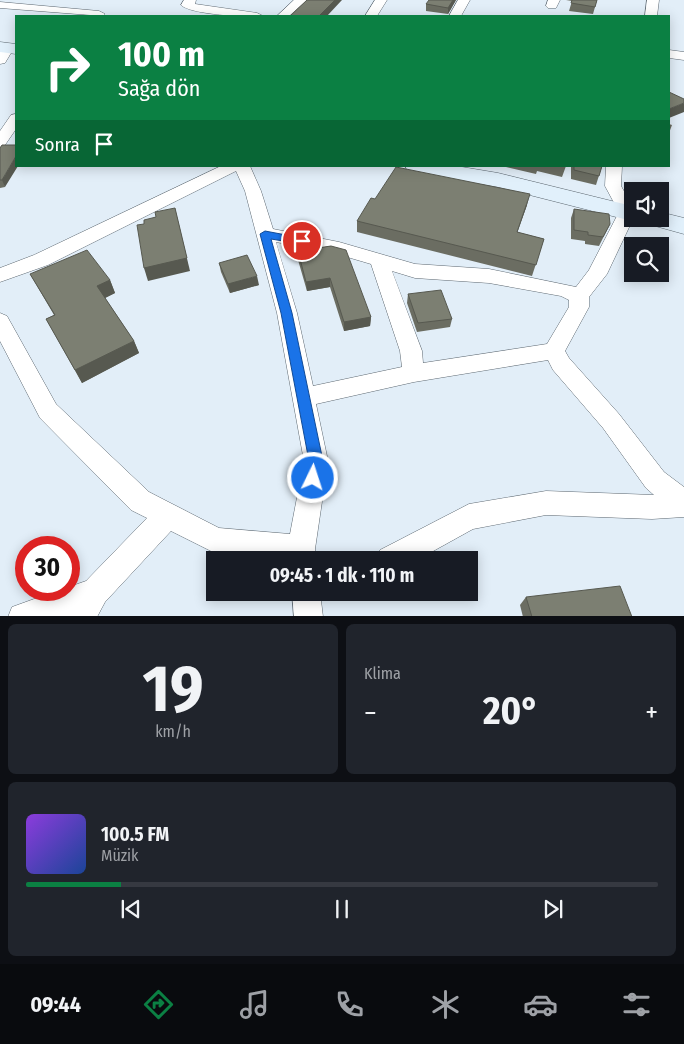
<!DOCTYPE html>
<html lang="tr">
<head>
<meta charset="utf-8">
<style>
	body { margin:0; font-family:"Fira Sans Condensed",sans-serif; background:#20242c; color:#f1f3f6; height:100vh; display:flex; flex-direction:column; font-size:19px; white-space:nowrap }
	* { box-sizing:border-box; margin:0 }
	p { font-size:16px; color:#9ea1a6 }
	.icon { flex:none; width:28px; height:28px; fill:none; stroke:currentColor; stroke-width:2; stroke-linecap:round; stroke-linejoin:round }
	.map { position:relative; height:616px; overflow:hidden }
	.details { display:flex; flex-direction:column; gap:8px; padding:8px; background:#0d0f14; flex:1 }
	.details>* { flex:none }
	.guide { position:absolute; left:15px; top:15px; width:655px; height:152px; border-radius:0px; box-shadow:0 2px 12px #0003; background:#0b8043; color:#fff; overflow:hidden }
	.tools { position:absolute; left:624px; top:182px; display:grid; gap:10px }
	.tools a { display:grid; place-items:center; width:45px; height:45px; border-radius:0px; background:#171b24; box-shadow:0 2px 12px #0003; font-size:25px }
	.speed { position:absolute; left:15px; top:536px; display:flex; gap:10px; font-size:25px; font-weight:700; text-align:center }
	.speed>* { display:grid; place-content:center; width:65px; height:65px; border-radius:50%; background:#171b24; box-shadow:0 2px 12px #0003; line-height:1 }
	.speed .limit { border:8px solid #d22; background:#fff; color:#111 }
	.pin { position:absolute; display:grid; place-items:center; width:42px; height:42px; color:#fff; margin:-21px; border:2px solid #fff; border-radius:50%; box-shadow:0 1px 5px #0007 }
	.me { position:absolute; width:55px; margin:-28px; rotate:4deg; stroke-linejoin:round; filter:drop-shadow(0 0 4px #0008) }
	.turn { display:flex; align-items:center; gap:18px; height:105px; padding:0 20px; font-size:22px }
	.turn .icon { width:65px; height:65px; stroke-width:2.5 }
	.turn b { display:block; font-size:35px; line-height:42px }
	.then { display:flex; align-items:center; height:48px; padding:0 20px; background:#0003; gap:10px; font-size:19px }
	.big { font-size:38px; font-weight:700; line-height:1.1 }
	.details .tile { flex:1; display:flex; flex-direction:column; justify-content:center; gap:8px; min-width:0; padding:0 18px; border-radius:8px; background:#20242c }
	.details .dial { align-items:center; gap:0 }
	.dial b { font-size:65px; line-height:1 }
	.song { display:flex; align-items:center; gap:15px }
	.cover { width:60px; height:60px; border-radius:8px; background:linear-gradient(135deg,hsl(270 70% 55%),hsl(220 70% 35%)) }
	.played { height:5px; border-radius:2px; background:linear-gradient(90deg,#0b8043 15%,#363941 15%) }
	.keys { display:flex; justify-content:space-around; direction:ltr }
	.heat { display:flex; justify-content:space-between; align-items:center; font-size:28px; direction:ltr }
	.details .tiles { flex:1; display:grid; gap:8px; grid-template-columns:1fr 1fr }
	.tile:last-child { grid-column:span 2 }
	.trip { position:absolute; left:206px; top:551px; width:272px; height:50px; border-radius:0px; background:#171b24; box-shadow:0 2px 12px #0003; font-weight:700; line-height:50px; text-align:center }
	.tab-bar { display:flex; height:80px; justify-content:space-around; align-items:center; background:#090b0e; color:#9ea1a6 }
	.tab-bar .icon { width:35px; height:35px }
	.tab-bar .on { color:#0b8043 }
	.tab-bar b { font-size:22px; color:#f1f3f6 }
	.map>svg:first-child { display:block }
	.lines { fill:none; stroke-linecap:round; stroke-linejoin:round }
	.street-casing { stroke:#5d6871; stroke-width:1 }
	.secondary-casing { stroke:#5d6871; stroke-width:1 }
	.street { fill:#fff; fill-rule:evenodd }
	.secondary { fill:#e1f0fb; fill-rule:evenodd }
	.wall { fill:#6b6d62 }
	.shaded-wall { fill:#575950 }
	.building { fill:#7c7f72; stroke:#575950 }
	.route { fill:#1a73e8; stroke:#114b97 }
</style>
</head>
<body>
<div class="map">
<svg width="684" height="617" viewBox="0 0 684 617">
	<rect width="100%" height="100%" fill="#e2eef8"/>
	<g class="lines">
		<defs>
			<g id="street">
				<path d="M 184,0 L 196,0 L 195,4 L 257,13 L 263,16 C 247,17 191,15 181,5 Z"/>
				<path d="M 294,0 L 307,0 L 289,16 L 277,16 Z"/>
				<path d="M 375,0 L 387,0 L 377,16 L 365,16 Z"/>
				<path d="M 458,0 L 470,0 L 461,16 L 449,16 Z"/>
				<path d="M 548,0 L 560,0 L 556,8 L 548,8 L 546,6 Z"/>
				<path d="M 647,0 L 659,0 L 657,16 L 645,16 Z"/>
				<path d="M 0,2 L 99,11 L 105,14 L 103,16 L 0,8 Z"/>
				<path d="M 8,44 L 14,48 L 5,63 L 0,64 L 0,51 L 4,45 Z"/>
				<path d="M 669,50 L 684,52 L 684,60 L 669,58 Z"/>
				<path d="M 16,114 L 16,129 L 5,145 L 0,147 L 0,131 L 11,115 Z"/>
				<path d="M 221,166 L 250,166 L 261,191 L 273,229 L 339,242 L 415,264 L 489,269 L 576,287 L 589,270 L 619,212 L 605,186 L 606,166 L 622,166 L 621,186 L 632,205 L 633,219 L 607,274 L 589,297 L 589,307 L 565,351 L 569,358 L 619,414 L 664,472 L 684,487 L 684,517 L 652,519 L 546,515 L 473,529 L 417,560 L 376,560 L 380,550 L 469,504 L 546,491 L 654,495 L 646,488 L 603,428 L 553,370 L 548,360 L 414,382 L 316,404 L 328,461 L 315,549 L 316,560 L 275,560 L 217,554 L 171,531 L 105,602 L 97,617 L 8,617 L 12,607 L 59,590 L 69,590 L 69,587 L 86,581 L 147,518 L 131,510 L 40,418 L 0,341 L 0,313 L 7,316 L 56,404 L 149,492 L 219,528 L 290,534 L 304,461 L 277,313 L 245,191 L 236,171 L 48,265 L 0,282 L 0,268 L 34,255 ZM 276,242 L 337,254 L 371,264 L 400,351 L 402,367 L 313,386 L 297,313 ZM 392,271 L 415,278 L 489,283 L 561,296 L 569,300 L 569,307 L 547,344 L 423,363 L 422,351 Z"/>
				<path d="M 292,592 L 320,592 L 323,617 L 294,617 Z"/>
			</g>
			<g id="secondary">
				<path d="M 0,42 L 16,44 L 16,54 L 0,52 Z"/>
				<path d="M 405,166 L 456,166 L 498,173 L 632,206 L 632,219 L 639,219 L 632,221 L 498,187 L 416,173 L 408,171 Z"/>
				<path d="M 660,212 L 684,218 L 684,234 L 648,224 L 644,219 L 660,219 Z"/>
			</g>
		</defs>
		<!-- street casing -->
		<use href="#street" class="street-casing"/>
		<!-- secondary casing -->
		<use href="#secondary" class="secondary-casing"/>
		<!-- street -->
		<use href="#street" class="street"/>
		<!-- secondary -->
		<use href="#secondary" class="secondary"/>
	</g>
	<!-- wall -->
	<g class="wall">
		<path d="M 456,0 L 448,14 L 426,11 L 426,4 Z"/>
		<path d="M 566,0 L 597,0 L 593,14 L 569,11 L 572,1 Z"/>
		<path d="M 669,124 L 672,125 L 669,133 Z"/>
		<path d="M 0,148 L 5,187 L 0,188 Z"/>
		<path d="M 502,166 L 566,166 L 562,177 L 537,171 L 536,174 Z"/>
		<path d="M 571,166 L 602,166 L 596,185 L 571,179 Z"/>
		<path d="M 527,205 L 517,232 L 544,239 L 532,276 L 357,232 L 357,221 Z"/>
		<path d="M 574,209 L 610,224 L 599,246 L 585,244 L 585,241 L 571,239 L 571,218 Z"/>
		<path d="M 331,246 L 371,317 L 370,326 L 344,331 L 330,287 L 307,291 L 298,260 L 298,251 Z"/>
		<path d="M 219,263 L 259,285 L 230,293 L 221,272 Z"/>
		<path d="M 30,274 L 110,280 L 115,293 L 105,298 L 134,341 L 139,353 L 82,383 L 46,319 L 54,315 Z"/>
		<path d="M 408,294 L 452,319 L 450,327 L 417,332 L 407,303 Z"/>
		<path d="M 526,597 L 632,617 L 523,617 L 520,605 Z"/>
	</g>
	<!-- shaded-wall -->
	<g class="shaded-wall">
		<path d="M 335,0 L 342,0 L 327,16 L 319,16 Z"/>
		<path d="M 453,0 L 456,0 L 448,14 L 448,8 Z"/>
		<path d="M 684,103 L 684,112 L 669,118 L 669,109 Z"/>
		<path d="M 16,156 L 16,166 L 18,166 L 5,187 L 2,180 Z"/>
		<path d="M 530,194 L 527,205 L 514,242 L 517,232 Z"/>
		<path d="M 175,208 L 190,271 L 148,281 L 144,268 Z"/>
		<path d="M 257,276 L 259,285 L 230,293 L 228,284 Z"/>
		<path d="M 330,278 L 330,287 L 307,291 L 306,282 Z"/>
		<path d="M 110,280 L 115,293 L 103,299 L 97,286 Z"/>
		<path d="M 371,317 L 370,326 L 344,331 L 344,322 Z"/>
		<path d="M 134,341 L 139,353 L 82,383 L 75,370 Z"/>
	</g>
	<!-- building -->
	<g class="building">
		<path d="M 307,0 L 335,0 L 319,16 L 290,16 Z"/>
		<path d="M 429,0 L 453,0 L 448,8 L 426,4 Z"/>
		<path d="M 572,0 L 597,0 L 595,7 L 571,3 Z"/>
		<path d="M 669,92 L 684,99 L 684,103 L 669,109 Z"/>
		<path d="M 2,145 L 16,145 L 16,156 L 2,180 L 0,180 L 0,148 Z"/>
		<path d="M 574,166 L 602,166 L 599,176 L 574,170 Z"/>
		<path d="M 396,167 L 530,194 L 517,232 L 544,239 L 536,265 L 357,221 L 371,198 L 375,199 Z"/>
		<path d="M 175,208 L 187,258 L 144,268 L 137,225 L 144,224 L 144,220 L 156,217 L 155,212 Z"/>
		<path d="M 574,209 L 609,214 L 610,224 L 603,237 L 588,235 L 588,232 L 574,230 Z"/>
		<path d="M 331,246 L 346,250 L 371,317 L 344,322 L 330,278 L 306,282 L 298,251 Z"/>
		<path d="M 87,250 L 110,280 L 97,286 L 134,341 L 75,370 L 46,319 L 55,315 L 30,274 Z"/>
		<path d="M 247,255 L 257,276 L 228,284 L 219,263 Z"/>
		<path d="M 441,290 L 452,319 L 418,323 L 408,294 Z"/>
		<path d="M 620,586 L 632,617 L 532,617 L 526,597 Z"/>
	</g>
	<!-- route -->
	<path class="route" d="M 265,231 L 302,238 L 307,241 L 302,244 L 271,239 L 292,313 L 323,461 L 318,483 L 313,485 L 308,483 L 306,478 L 309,461 L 281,313 L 260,234 Z"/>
</svg>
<div class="tools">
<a><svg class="icon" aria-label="sound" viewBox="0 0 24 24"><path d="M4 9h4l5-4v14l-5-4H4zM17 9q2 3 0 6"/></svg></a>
<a><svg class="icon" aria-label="search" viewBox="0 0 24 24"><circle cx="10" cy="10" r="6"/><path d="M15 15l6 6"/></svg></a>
</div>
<div class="speed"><div class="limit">30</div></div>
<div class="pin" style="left:302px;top:241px;background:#d93025"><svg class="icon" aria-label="arrive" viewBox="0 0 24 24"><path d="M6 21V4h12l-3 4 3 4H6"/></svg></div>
<svg class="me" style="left:313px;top:478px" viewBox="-20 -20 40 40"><circle r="17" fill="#1a73e8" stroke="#fff" stroke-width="3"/><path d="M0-11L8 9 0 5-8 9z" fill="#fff"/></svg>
<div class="trip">09:45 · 1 dk · 110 m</div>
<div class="guide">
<div class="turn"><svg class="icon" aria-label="right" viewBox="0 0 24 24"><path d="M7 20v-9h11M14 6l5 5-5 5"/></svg><div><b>100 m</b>Sağa dön</div></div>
<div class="then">Sonra<svg class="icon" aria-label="arrive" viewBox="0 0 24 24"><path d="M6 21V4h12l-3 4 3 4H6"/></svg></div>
</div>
</div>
<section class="details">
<div class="tiles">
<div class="tile dial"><b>19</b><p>km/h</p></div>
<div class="tile"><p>Klima</p>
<div class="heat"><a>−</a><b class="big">20°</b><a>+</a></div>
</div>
<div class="tile">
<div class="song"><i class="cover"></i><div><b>100.5 FM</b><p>Müzik</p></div></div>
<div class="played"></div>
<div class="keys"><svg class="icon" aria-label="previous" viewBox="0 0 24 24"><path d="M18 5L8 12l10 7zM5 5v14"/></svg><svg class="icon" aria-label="pause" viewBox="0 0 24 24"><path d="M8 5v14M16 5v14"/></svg><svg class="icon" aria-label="next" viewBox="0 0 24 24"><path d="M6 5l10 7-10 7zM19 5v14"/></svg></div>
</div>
</div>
</section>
<nav class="tab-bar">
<b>09:44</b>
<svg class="icon on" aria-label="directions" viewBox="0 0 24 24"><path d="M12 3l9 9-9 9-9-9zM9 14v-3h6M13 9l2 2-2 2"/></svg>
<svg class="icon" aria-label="music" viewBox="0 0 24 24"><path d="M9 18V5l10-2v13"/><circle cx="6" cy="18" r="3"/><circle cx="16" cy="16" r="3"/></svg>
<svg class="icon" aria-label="phone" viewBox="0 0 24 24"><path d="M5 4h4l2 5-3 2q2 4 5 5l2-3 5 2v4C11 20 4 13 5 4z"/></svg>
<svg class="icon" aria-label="climate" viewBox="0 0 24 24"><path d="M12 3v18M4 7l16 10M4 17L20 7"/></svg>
<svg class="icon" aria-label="car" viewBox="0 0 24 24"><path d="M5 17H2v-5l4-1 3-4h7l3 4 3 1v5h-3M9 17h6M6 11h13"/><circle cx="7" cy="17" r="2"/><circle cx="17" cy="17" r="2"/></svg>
<svg class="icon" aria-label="filters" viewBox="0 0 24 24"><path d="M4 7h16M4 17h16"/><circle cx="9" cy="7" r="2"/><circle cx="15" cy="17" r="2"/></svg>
</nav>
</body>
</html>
